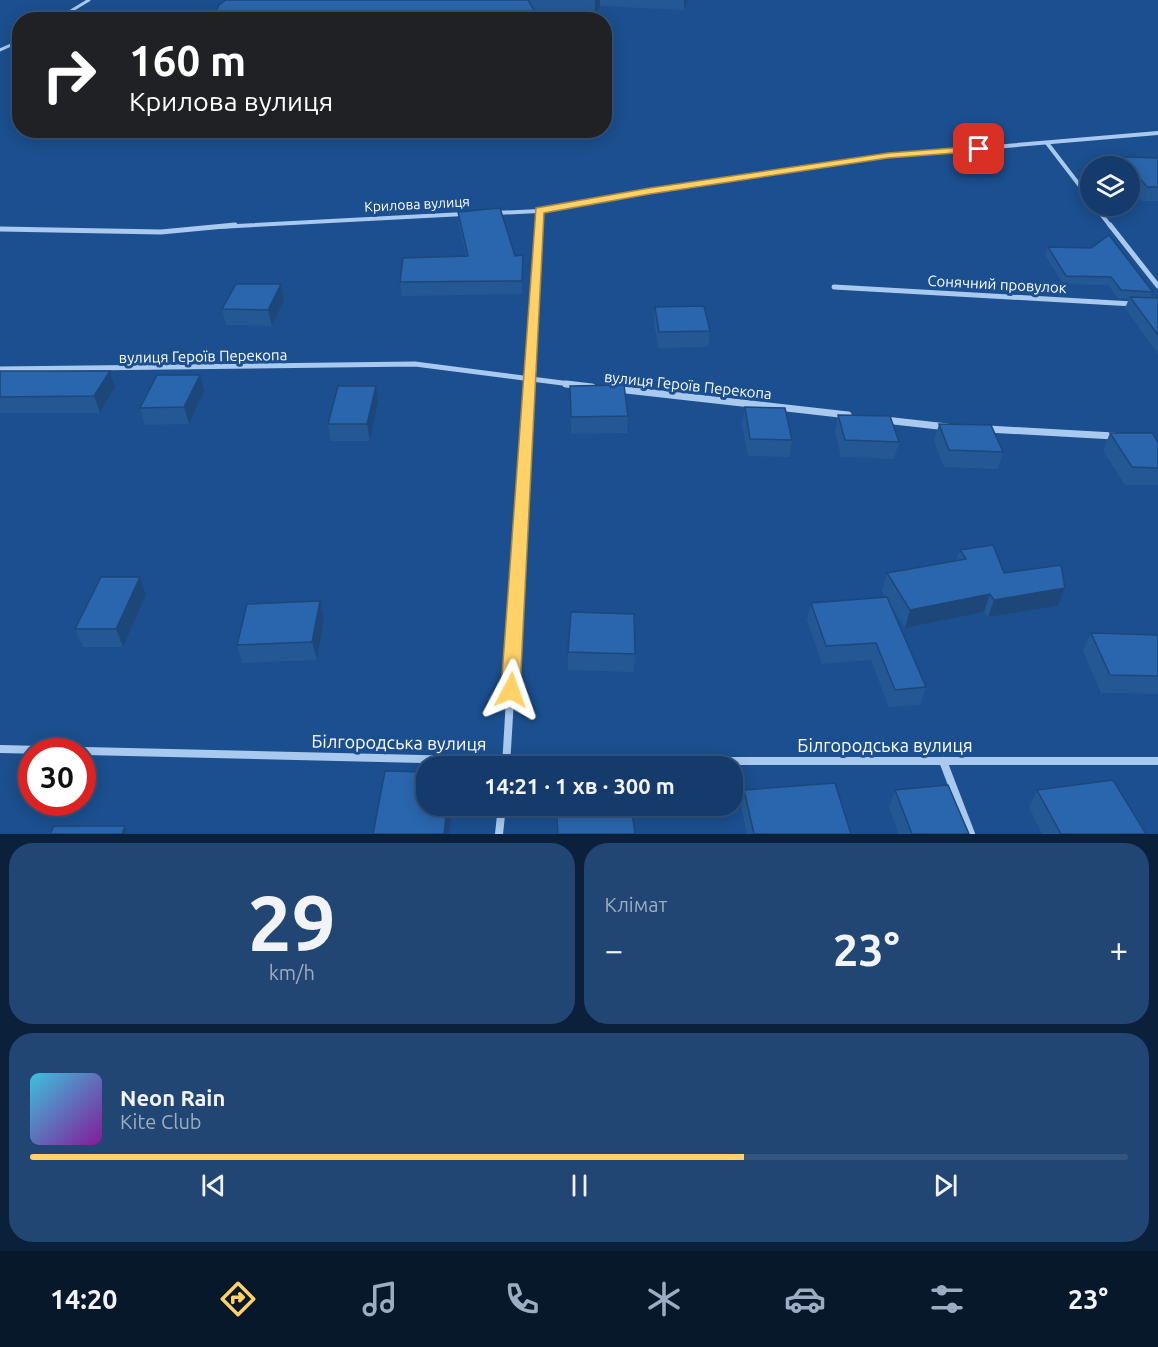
<!DOCTYPE html>
<html lang="uk">
<head>
<meta charset="utf-8">
<style>
	body { margin:0; font-family:Ubuntu,sans-serif; background:#214673; color:#f1f3f6; height:100vh; display:flex; flex-direction:column; font-size:22px; white-space:nowrap }
	* { box-sizing:border-box; margin:0 }
	p { font-size:20px; color:#9dadc1 }
	.icon { flex:none; width:33px; height:33px; fill:none; stroke:currentColor; stroke-width:2; stroke-linecap:round; stroke-linejoin:round }
	.map { position:relative; height:834px; overflow:hidden }
	.details { display:flex; flex-direction:column; gap:9px; padding:9px; background:#0b203b; flex:1 }
	.details>* { flex:none }
	.hud { position:absolute; left:12px; top:12px; width:600px; height:126px; border-radius:24px; box-shadow:0 3px 15px #0003,0 0 0 2px #33557e; background:#202124; color:#fff; overflow:hidden }
	.fabs { position:absolute; left:1080px; top:156px; display:grid; gap:12px }
	.fabs a { display:grid; place-items:center; width:60px; height:60px; border-radius:50%; background:#143b6b; box-shadow:0 3px 15px #0003,0 0 0 2px #33557e; font-size:30px }
	.speed { position:absolute; left:18px; top:738px; display:flex; gap:12px; font-size:30px; font-weight:700; text-align:center }
	.speed>* { display:grid; place-content:center; width:78px; height:78px; border-radius:50%; background:#143b6b; box-shadow:0 3px 15px #0003,0 0 0 2px #33557e; line-height:1 }
	.speed .limit { border:9px solid #d22; background:#fff; color:#111 }
	.pin { position:absolute; display:grid; place-items:center; width:51px; height:51px; color:#fff; margin:-26px; border-radius:12px; box-shadow:0 3px 9px #0006 }
	.me { position:absolute; width:66px; margin:-33px; rotate:4deg; stroke-linejoin:round; filter:drop-shadow(0 0 4px #0008) }
	.turn { display:flex; align-items:center; gap:21px; height:126px; padding:0 18px; font-size:27px }
	.turn .icon { width:78px; height:78px; stroke-width:2.5 }
	.turn b { display:block; font-size:42px; line-height:51px }
	.big { font-size:45px; font-weight:600; line-height:1.1 }
	.details .widget { flex:1; display:flex; flex-direction:column; justify-content:center; gap:9px; min-width:0; padding:0 21px; border-radius:24px; background:#214673 }
	.details .dial { align-items:center; gap:0 }
	.dial b { font-size:78px; line-height:1 }
	.song { display:flex; align-items:center; gap:18px }
	.cover { width:72px; height:72px; border-radius:9px; background:linear-gradient(135deg,hsl(190 70% 55%),hsl(290 70% 35%)) }
	.played { height:6px; border-radius:3px; background:linear-gradient(90deg,#ffd166 65%,#33557e 65%) }
	.keys { display:flex; justify-content:space-around; direction:ltr }
	.heat { display:flex; justify-content:space-between; align-items:center; font-size:33px; direction:ltr }
	.details .tiles { flex:1; display:grid; gap:9px; grid-template-columns:1fr 1fr }
	.widget:last-child { grid-column:span 2 }
	.trip { position:absolute; left:416px; top:756px; width:327px; height:60px; border-radius:24px; background:#143b6b; box-shadow:0 3px 15px #0003,0 0 0 2px #33557e; font-weight:600; line-height:60px; text-align:center }
	.tabs { display:flex; height:96px; justify-content:space-around; align-items:center; background:#08182b; color:#9dadc1 }
	.tabs .icon { width:42px; height:42px }
	.tabs .active { color:#ffd166 }
	.tabs b { font-size:27px; color:#f1f3f6 }
	.map>svg:first-child { display:block }
	.lines { fill:none; stroke-linecap:round; stroke-linejoin:round }
	.lane { stroke:#a9c9ee; stroke-width:2 }
	.street-far4 { stroke:#a9c9ee; stroke-width:3 }
	.street-far3 { stroke:#a9c9ee; stroke-width:4 }
	.street-far2 { stroke:#a9c9ee; stroke-width:5 }
	.street-far1 { stroke:#a9c9ee; stroke-width:7 }
	.street { stroke:#a9c9ee; stroke-width:8 }
	.wall { fill:#245895 }
	.shaded-wall { fill:#1d4779 }
	.building { fill:#2a66ad; stroke:#1d4779; stroke-width:1.5 }
	.route { fill:#ffd166; stroke:#a68842; stroke-width:1.5 }
	.labels { text-anchor:middle; dominant-baseline:central; stroke-width:6; stroke-linejoin:round; paint-order:stroke }
	.far-street-label { font-size:14px; fill:#fff; stroke:#1b4f8f }
	.street-label { font-size:15px; fill:#fff; stroke:#1b4f8f }
	.near-street-label { font-size:18px; fill:#fff; stroke:#1b4f8f }
</style>
</head>
<body>
<div class="map">
<svg width="1158" height="834" viewBox="0 0 1158 834">
	<rect width="100%" height="100%" fill="#1b4f8f"/>
	<g class="lines">
		<!-- lane -->
		<path class="lane" d="M 59,18 L 72,20"/>
		<!-- street-far4 -->
		<g class="street-far4">
			<path d="M 56,20 L 89,0"/>
			<path d="M 0,50 L 20,41"/>
		</g>
		<!-- street-far3 -->
		<g class="street-far3">
			<path d="M 1047,143 L 1090,199"/>
			<path d="M 1095,206 L 1111,227"/>
			<path d="M 495,213 L 539,211 L 650,191 L 888,156 L 1158,133"/>
			<path d="M 218,227 L 464,214"/>
			<path d="M 538,227 L 539,211"/>
		</g>
		<!-- street-far2 -->
		<g class="street-far2">
			<path d="M 1110,225 L 1158,286"/>
			<path d="M 0,229 L 161,232 L 235,225"/>
			<path d="M 834,287 L 1133,304"/>
			<path d="M 0,369 L 415,364 L 578,385"/>
			<path d="M 529,385 L 538,225"/>
		</g>
		<!-- street-far1 -->
		<g class="street-far1">
			<path d="M 566,384 L 592,387"/>
			<path d="M 617,389 L 848,415"/>
			<path d="M 885,420 L 947,427"/>
			<path d="M 987,429 L 1114,436"/>
			<path d="M 517,584 L 529,384"/>
		</g>
		<!-- street -->
		<g class="street">
			<path d="M 0,749 L 506,761 L 1158,761"/>
			<path d="M 943,761 L 971,834"/>
			<path d="M 506,766 L 517,583"/>
			<path d="M 499,834 L 502,806"/>
		</g>
	</g>
	<!-- wall -->
	<g class="wall">
		<path d="M 530,0 L 688,0 L 684,10 L 600,6 L 595,14 L 535,11 L 530,3 Z"/>
		<path d="M 1122,157 L 1158,158 L 1158,201 L 1142,201 L 1130,186 L 1130,166 L 1118,166 Z"/>
		<path d="M 458,212 L 515,256 L 523,255 L 522,294 L 401,296 L 400,282 L 466,256 L 459,224 Z"/>
		<path d="M 1048,247 L 1153,292 L 1150,298 L 1158,298 L 1158,354 L 1125,308 L 1129,299 L 1118,298 L 1108,285 L 1063,284 L 1045,255 Z"/>
		<path d="M 281,284 L 284,300 L 272,326 L 226,325 L 222,309 Z"/>
		<path d="M 655,307 L 710,331 L 708,347 L 658,348 L 654,322 Z"/>
		<path d="M 0,371 L 110,371 L 115,387 L 100,413 L 0,413 Z"/>
		<path d="M 376,386 L 378,402 L 370,441 L 331,441 L 328,424 Z"/>
		<path d="M 570,386 L 628,416 L 627,433 L 571,434 Z"/>
		<path d="M 204,391 L 189,424 L 145,425 L 140,408 Z"/>
		<path d="M 745,407 L 792,440 L 789,457 L 748,456 L 742,424 Z"/>
		<path d="M 838,415 L 899,442 L 894,459 L 841,457 L 835,431 Z"/>
		<path d="M 939,424 L 1003,452 L 998,469 L 944,467 L 934,441 Z"/>
		<path d="M 1110,433 L 1158,442 L 1158,485 L 1125,485 L 1103,450 Z"/>
		<path d="M 960,550 L 1004,573 L 1065,588 L 1058,606 L 988,617 L 984,612 L 905,628 L 888,601 L 926,687 L 920,705 L 889,707 L 871,660 L 822,664 L 807,620 L 811,603 L 886,597 L 882,591 L 887,573 L 956,561 Z"/>
		<path d="M 146,595 L 123,647 L 83,647 L 75,629 Z"/>
		<path d="M 320,601 L 324,619 L 317,660 L 242,663 L 237,645 Z"/>
		<path d="M 1091,633 L 1158,636 L 1158,694 L 1101,693 L 1083,651 Z"/>
		<path d="M 568,652 L 635,654 L 634,672 L 568,670 Z"/>
		<path d="M 744,790 L 851,834 L 747,834 L 741,807 Z"/>
		<path d="M 895,790 L 969,834 L 899,834 L 889,808 Z"/>
		<path d="M 1037,790 L 1146,834 L 1042,834 L 1029,807 Z"/>
		<path d="M 555,806 L 631,806 L 635,834 L 557,834 Z"/>
	</g>
	<!-- shaded-wall -->
	<g class="shaded-wall">
		<path d="M 595,0 L 600,0 L 600,6 L 595,14 Z"/>
		<path d="M 684,0 L 688,0 L 684,10 Z"/>
		<path d="M 523,255 L 523,268 L 522,294 L 522,281 Z"/>
		<path d="M 281,284 L 284,300 L 272,326 L 268,310 Z"/>
		<path d="M 110,371 L 115,387 L 100,413 L 94,396 Z"/>
		<path d="M 200,375 L 204,391 L 189,424 L 184,407 Z"/>
		<path d="M 376,386 L 378,402 L 370,441 L 367,424 Z"/>
		<path d="M 140,577 L 146,595 L 123,647 L 116,629 Z"/>
		<path d="M 1065,588 L 1058,606 L 988,617 L 994,600 Z"/>
		<path d="M 990,594 L 984,612 L 905,628 L 910,610 Z"/>
		<path d="M 320,601 L 324,619 L 317,660 L 312,642 Z"/>
		<path d="M 447,806 L 452,806 L 449,834 L 444,834 Z"/>
		<path d="M 125,826 L 128,834 L 122,834 Z"/>
	</g>
	<!-- building -->
	<g class="building">
		<path d="M 226,0 L 528,0 L 540,20 L 212,20 L 219,5 Z"/>
		<path d="M 1122,157 L 1158,158 L 1158,187 L 1147,187 Z"/>
		<path d="M 500,208 L 515,256 L 523,255 L 522,281 L 400,282 L 403,258 L 468,256 L 458,212 Z"/>
		<path d="M 1109,235 L 1153,292 L 1121,290 L 1111,277 L 1066,276 L 1048,247 L 1091,248 Z"/>
		<path d="M 236,284 L 281,284 L 268,310 L 222,309 Z"/>
		<path d="M 1130,297 L 1158,298 L 1158,335 Z"/>
		<path d="M 704,306 L 710,331 L 659,332 L 655,307 Z"/>
		<path d="M 0,371 L 110,371 L 94,396 L 0,397 Z"/>
		<path d="M 157,375 L 200,375 L 184,407 L 140,408 Z"/>
		<path d="M 624,385 L 628,416 L 571,417 L 570,386 Z"/>
		<path d="M 338,386 L 376,386 L 367,424 L 328,424 Z"/>
		<path d="M 745,407 L 785,408 L 792,440 L 750,439 Z"/>
		<path d="M 838,415 L 890,416 L 899,442 L 845,440 Z"/>
		<path d="M 939,424 L 991,425 L 1003,452 L 949,450 Z"/>
		<path d="M 1110,433 L 1152,433 L 1158,442 L 1158,468 L 1132,467 Z"/>
		<path d="M 993,545 L 1004,573 L 1061,565 L 1065,588 L 994,600 L 990,594 L 910,610 L 887,573 L 966,559 L 960,550 Z"/>
		<path d="M 101,577 L 140,577 L 116,629 L 75,629 Z"/>
		<path d="M 887,597 L 926,687 L 895,690 L 876,643 L 826,646 L 811,603 Z"/>
		<path d="M 320,601 L 312,642 L 237,645 L 247,604 Z"/>
		<path d="M 571,612 L 634,614 L 635,654 L 568,652 Z"/>
		<path d="M 1091,633 L 1157,635 L 1158,636 L 1158,676 L 1110,675 Z"/>
		<path d="M 385,771 L 426,772 L 426,806 L 447,806 L 444,834 L 373,834 Z"/>
		<path d="M 1113,780 L 1146,834 L 1061,834 L 1037,790 Z"/>
		<path d="M 835,783 L 851,834 L 754,834 L 744,790 Z"/>
		<path d="M 948,785 L 969,834 L 912,834 L 895,790 Z"/>
		<path d="M 556,806 L 631,806 L 635,834 L 558,834 Z"/>
		<path d="M 54,826 L 125,826 L 122,834 L 50,834 Z"/>
	</g>
	<!-- route -->
	<path class="route" d="M 979,146 L 982,147 L 982,151 L 888,158 L 650,194 L 544,213 L 520,690 L 517,695 L 511,697 L 504,695 L 501,690 L 536,208 L 650,188 L 888,153 Z"/>
	<g class="labels">
		<!-- far-street labels -->
		<g class="far-street-label">
			<text transform="translate(417 204) rotate(-3)">Крилова вулиця</text>
		</g>
		<!-- street labels -->
		<g class="street-label">
			<text transform="translate(997 284) rotate(3)">Сонячний провулок</text>
			<text transform="translate(203 356) rotate(-1)">вулиця Героїв Перекопа</text>
			<text transform="translate(688 385) rotate(6)">вулиця Героїв Перекопа</text>
		</g>
		<!-- near-street labels -->
		<g class="near-street-label">
			<text transform="translate(399 742) rotate(1)">Білгородська вулиця</text>
			<text x="885" y="745">Білгородська вулиця</text>
		</g>
	</g>
</svg>
<div class="fabs">
<a><svg class="icon" aria-label="layers" viewBox="0 0 24 24"><path d="M12 4l9 5-9 5-9-5zM3 14l9 5 9-5"/></svg></a>
</div>
<div class="speed"><div class="limit">30</div></div>
<div class="pin" style="left:979px;top:149px;background:#d93025"><svg class="icon" aria-label="arrive" viewBox="0 0 24 24"><path d="M6 21V4h12l-3 4 3 4H6"/></svg></div>
<svg class="me" style="left:511px;top:690px" viewBox="-20 -20 40 40"><path d="M0-17L14 15 0 8-14 15z" fill="#ffd166" stroke="#fff" stroke-width="4"/></svg>
<div class="trip">14:21 · 1 хв · 300 m</div>
<div class="hud">
<div class="turn"><svg class="icon" aria-label="right" viewBox="0 0 24 24"><path d="M7 20v-9h11M14 6l5 5-5 5"/></svg><div><b>160 m</b>Крилова вулиця</div></div>
</div>
</div>
<section class="details">
<div class="tiles">
<div class="widget dial"><b>29</b><p>km/h</p></div>
<div class="widget"><p>Клімат</p>
<div class="heat"><a>−</a><b class="big">23°</b><a>+</a></div>
</div>
<div class="widget">
<div class="song"><i class="cover"></i><div><b>Neon Rain</b><p>Kite Club</p></div></div>
<div class="played"></div>
<div class="keys"><svg class="icon" aria-label="previous" viewBox="0 0 24 24"><path d="M18 5L8 12l10 7zM5 5v14"/></svg><svg class="icon" aria-label="pause" viewBox="0 0 24 24"><path d="M8 5v14M16 5v14"/></svg><svg class="icon" aria-label="next" viewBox="0 0 24 24"><path d="M6 5l10 7-10 7zM19 5v14"/></svg></div>
</div>
</div>
</section>
<nav class="tabs">
<b>14:20</b>
<svg class="icon active" aria-label="directions" viewBox="0 0 24 24"><path d="M12 3l9 9-9 9-9-9zM9 14v-3h6M13 9l2 2-2 2"/></svg>
<svg class="icon" aria-label="music" viewBox="0 0 24 24"><path d="M9 18V5l10-2v13"/><circle cx="6" cy="18" r="3"/><circle cx="16" cy="16" r="3"/></svg>
<svg class="icon" aria-label="phone" viewBox="0 0 24 24"><path d="M5 4h4l2 5-3 2q2 4 5 5l2-3 5 2v4C11 20 4 13 5 4z"/></svg>
<svg class="icon" aria-label="climate" viewBox="0 0 24 24"><path d="M12 3v18M4 7l16 10M4 17L20 7"/></svg>
<svg class="icon" aria-label="car" viewBox="0 0 24 24"><path d="M5 17H2v-5l4-1 3-4h7l3 4 3 1v5h-3M9 17h6M6 11h13"/><circle cx="7" cy="17" r="2"/><circle cx="17" cy="17" r="2"/></svg>
<svg class="icon" aria-label="filters" viewBox="0 0 24 24"><path d="M4 7h16M4 17h16"/><circle cx="9" cy="7" r="2"/><circle cx="15" cy="17" r="2"/></svg>
<b>23°</b>
</nav>
</body>
</html>
